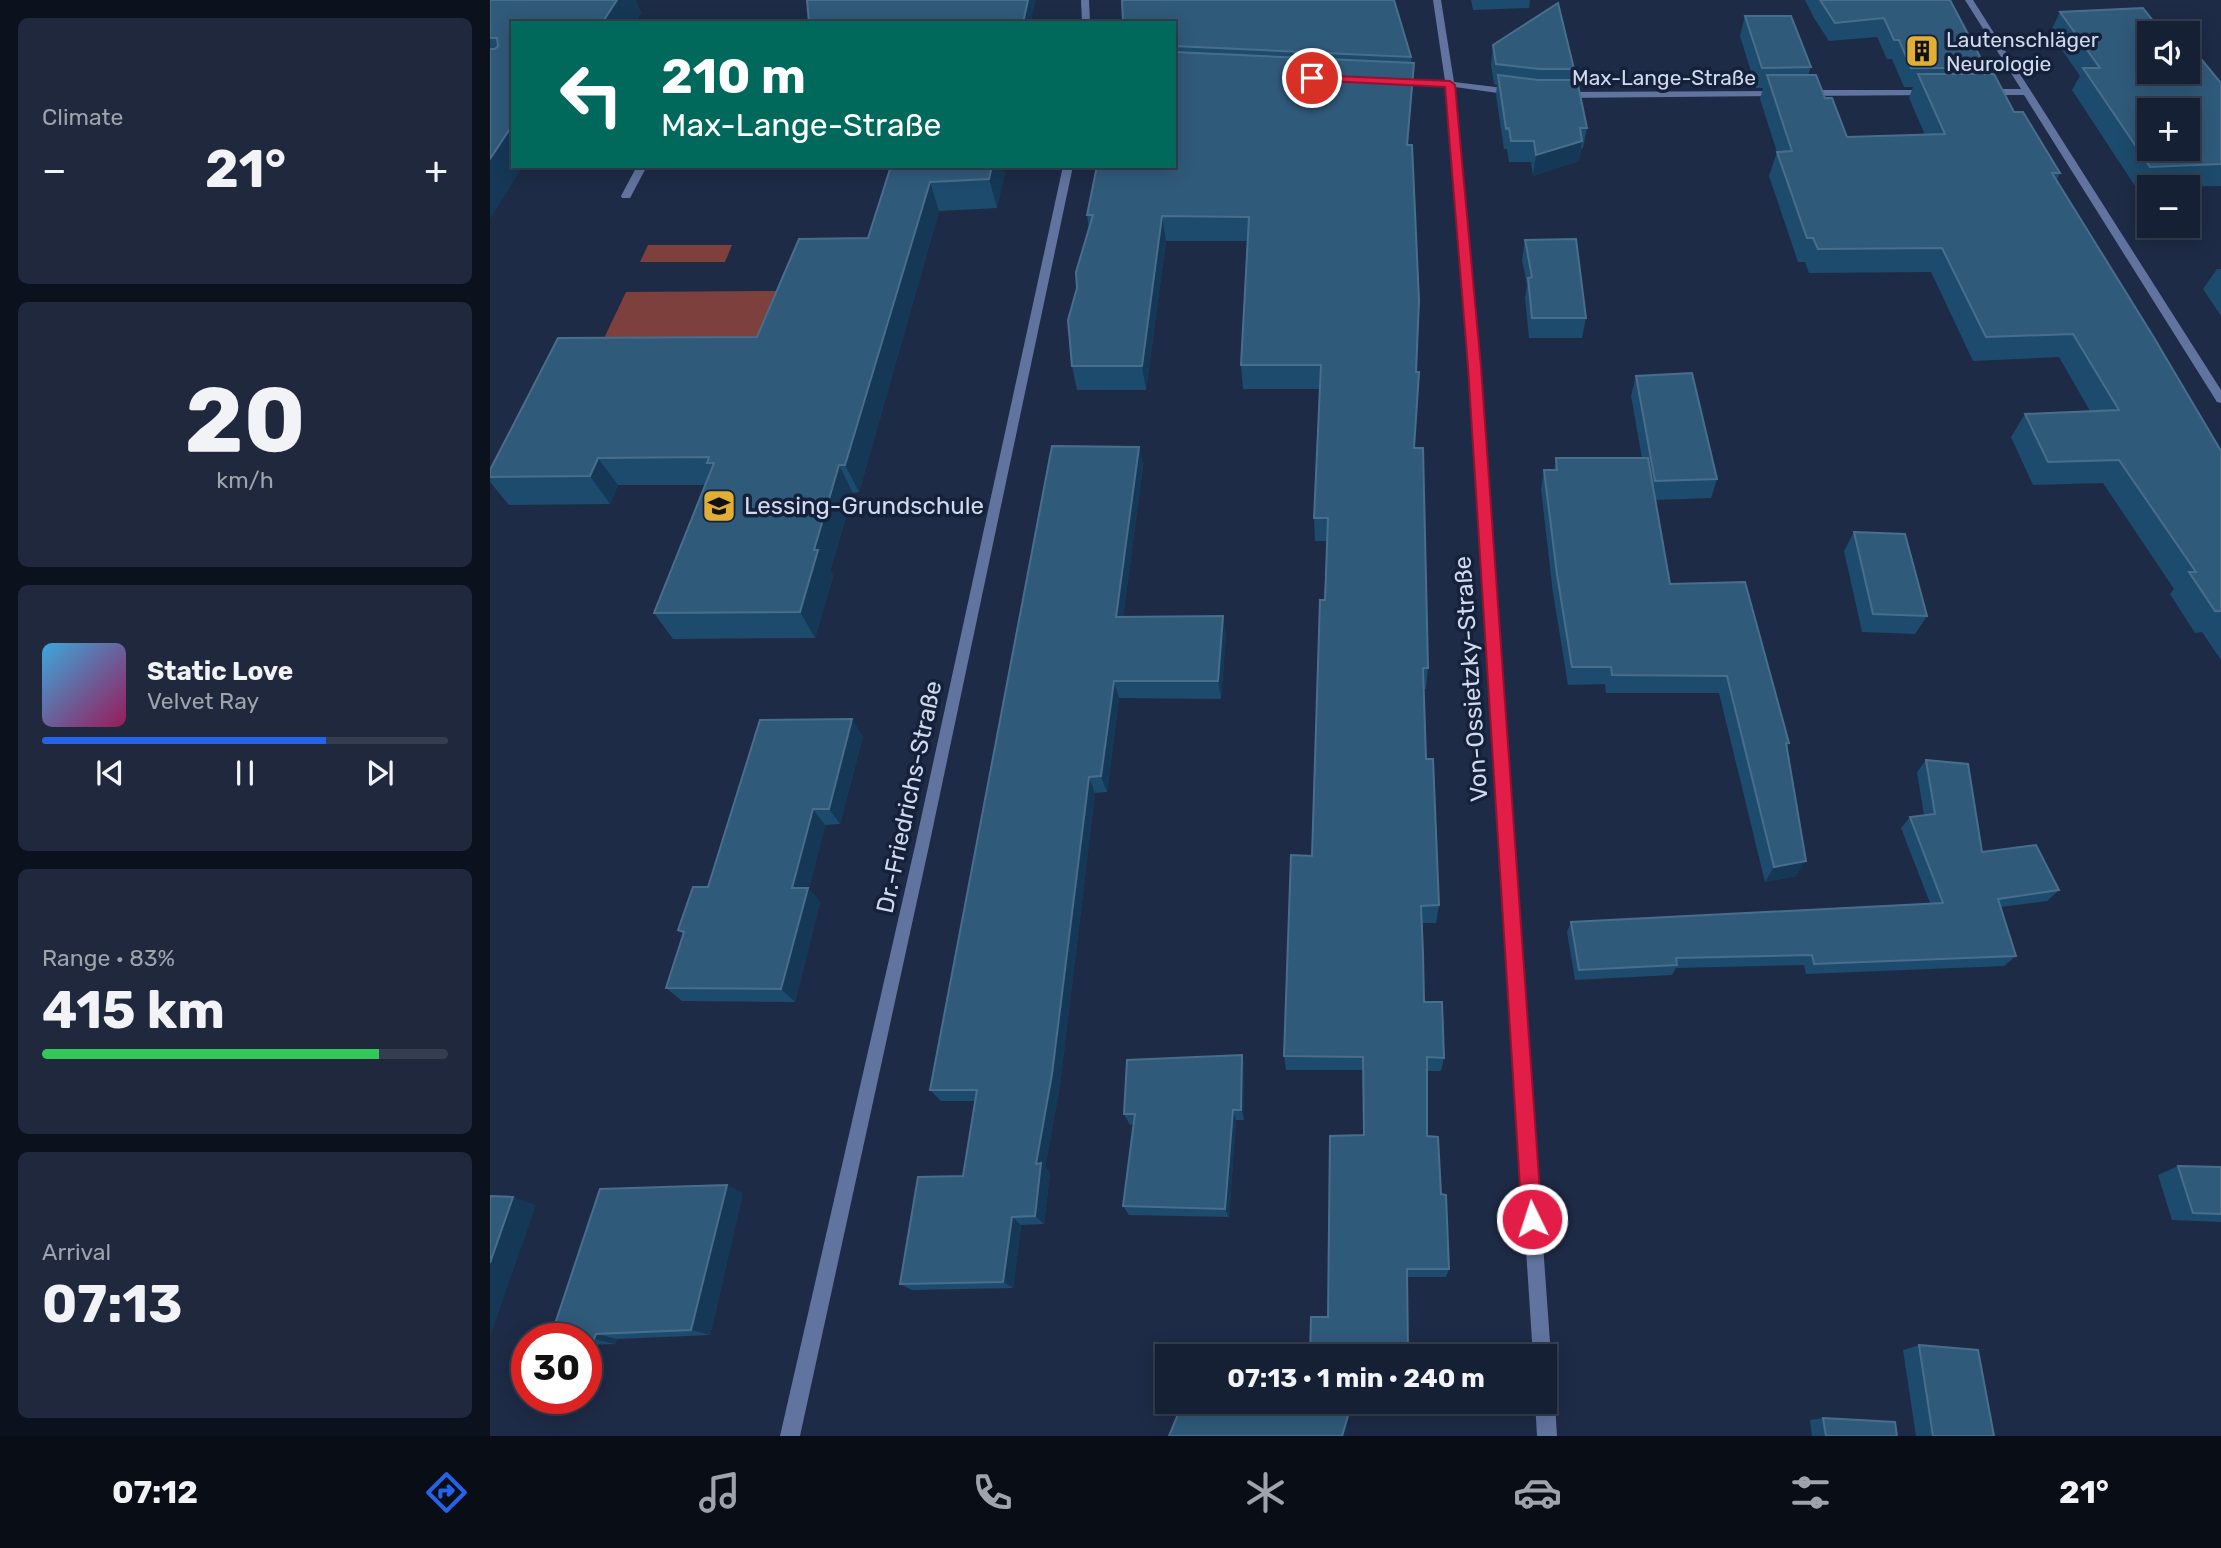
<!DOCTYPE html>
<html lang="en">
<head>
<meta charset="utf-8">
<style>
	body { margin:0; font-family:Rubik,sans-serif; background:#1f283c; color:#f1f3f6; height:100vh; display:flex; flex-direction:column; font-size:26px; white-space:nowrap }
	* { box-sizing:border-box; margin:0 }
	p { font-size:23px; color:#9ea3ac }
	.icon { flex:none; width:38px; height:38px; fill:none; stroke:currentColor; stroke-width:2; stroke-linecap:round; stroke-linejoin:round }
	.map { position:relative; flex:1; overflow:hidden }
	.side { display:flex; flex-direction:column; gap:18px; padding:18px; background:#0c121d; width:490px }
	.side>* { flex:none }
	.hud { position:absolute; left:21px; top:21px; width:665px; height:147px; border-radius:0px; box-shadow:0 4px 18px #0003,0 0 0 2px #353e4f; background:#00695c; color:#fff; overflow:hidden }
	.controls { position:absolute; left:1647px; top:21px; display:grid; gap:14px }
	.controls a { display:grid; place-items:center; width:63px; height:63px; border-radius:0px; background:#162034; box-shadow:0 4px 18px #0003,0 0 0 2px #353e4f; font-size:35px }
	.speed { position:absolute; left:21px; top:1323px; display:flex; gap:14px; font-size:35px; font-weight:700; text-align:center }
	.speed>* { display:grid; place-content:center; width:91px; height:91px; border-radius:50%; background:#162034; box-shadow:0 4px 18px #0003,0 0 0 2px #353e4f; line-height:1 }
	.speed .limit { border:10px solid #d22; background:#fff; color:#111 }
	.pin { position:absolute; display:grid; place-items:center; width:60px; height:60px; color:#fff; margin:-30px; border:4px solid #fff; border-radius:50%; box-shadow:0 2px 7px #0007 }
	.me { position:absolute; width:77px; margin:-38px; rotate:356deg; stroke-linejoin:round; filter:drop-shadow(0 0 5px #0008) }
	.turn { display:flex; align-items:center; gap:24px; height:147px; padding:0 35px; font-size:32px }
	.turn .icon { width:91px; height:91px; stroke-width:2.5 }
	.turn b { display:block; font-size:49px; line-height:60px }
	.big { font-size:52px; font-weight:700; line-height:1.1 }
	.side .tile { flex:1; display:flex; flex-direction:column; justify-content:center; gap:10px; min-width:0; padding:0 24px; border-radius:10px; background:#1f283c }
	.side .dial { align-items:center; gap:0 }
	.dial b { font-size:91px; line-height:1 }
	.song { display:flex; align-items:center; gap:21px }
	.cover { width:84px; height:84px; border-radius:10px; background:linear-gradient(135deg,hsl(200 70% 55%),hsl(330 70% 35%)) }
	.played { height:7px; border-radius:4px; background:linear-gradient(90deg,#2563eb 70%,#353e4f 70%) }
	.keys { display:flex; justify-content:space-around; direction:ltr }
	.heat { display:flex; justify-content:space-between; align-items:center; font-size:38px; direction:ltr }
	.charge { height:10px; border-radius:5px; background:linear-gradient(90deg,#34c759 83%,#353e4f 0) }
	.trip { position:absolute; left:665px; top:1344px; width:402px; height:70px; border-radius:0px; background:#162034; box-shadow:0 4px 18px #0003,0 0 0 2px #353e4f; font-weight:700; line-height:70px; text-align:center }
	.tabs { display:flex; height:112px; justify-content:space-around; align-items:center; background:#090d15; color:#9ea3ac }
	.tabs .icon { width:49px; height:49px }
	.tabs .current { color:#2563eb }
	.tabs b { font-size:32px; color:#f1f3f6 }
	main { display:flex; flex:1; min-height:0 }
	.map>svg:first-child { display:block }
	.green { fill:#7d403c }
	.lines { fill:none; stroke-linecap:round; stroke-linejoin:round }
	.service { fill:#60749f; fill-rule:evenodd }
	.minor { fill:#60749f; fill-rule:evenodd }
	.wall { fill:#1d4b6d }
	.shaded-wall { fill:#153857 }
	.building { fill:#305a7a; stroke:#496e8c; stroke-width:2; fill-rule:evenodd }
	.route { fill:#e11d48; stroke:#92132f; stroke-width:2 }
	.labels { text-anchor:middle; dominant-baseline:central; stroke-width:7; stroke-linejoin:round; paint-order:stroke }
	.far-poi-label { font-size:21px; fill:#d1daec; stroke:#15213b; text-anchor:start }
	.far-street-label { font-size:21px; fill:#d1daec; stroke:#15213b }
	.poi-label { font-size:24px; fill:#d1daec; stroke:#15213b; text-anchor:start }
	.street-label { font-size:24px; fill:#d1daec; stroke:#15213b }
</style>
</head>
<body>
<main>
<section class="side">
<div class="tile"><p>Climate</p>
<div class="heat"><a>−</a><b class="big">21°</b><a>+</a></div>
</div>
<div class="tile dial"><b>20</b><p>km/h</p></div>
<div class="tile">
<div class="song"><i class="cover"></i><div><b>Static Love</b><p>Velvet Ray</p></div></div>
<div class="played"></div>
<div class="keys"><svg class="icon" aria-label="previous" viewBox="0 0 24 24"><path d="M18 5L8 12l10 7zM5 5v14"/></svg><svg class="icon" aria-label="pause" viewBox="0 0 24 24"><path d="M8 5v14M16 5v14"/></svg><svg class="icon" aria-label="next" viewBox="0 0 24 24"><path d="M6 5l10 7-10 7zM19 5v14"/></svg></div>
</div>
<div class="tile"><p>Range · 83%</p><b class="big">415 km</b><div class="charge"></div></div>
<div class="tile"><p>Arrival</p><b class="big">07:13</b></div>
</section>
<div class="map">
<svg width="1731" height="1436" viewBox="0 0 1731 1436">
	<rect width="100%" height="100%" fill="#1e2b46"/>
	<!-- green -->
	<g class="green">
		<path d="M 158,245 L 242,245 L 235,262 L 150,262 Z"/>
		<path d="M 291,291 L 268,352 L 107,353 L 136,292 Z"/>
	</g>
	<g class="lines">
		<!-- service -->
		<path class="service" d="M 147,166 L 157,166 L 140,198 L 132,198 L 131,196 Z"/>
		<!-- minor -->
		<g class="minor">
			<path d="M 591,0 L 599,0 L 600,23 L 592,23 Z"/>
			<path d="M 943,0 L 951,0 L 964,82 L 1022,89 L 1027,92 L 1022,95 L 965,87 L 990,367 L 1061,1356 L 1059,1363 L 1055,1364 L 1055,1356 L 1043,1356 L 978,367 L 956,87 L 907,85 L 902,82 L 907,79 L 955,81 Z"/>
			<path d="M 1475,0 L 1483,0 L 1731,390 L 1731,403 L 1727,402 L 1534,95 L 1497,95 L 1492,92 L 1497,89 L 1531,89 Z"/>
			<path d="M 1439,90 L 1444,93 L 1442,95 L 1315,96 L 1310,93 L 1315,90 Z"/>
			<path d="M 1288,91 L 1291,92 L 1291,96 L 1070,98 L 1065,95 L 1070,92 Z"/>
			<path d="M 573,166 L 583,166 L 439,846 L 310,1436 L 290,1436 L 425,846 Z"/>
			<path d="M 1055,1393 L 1062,1395 L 1065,1402 L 1067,1436 L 1047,1436 L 1045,1402 L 1055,1402 Z"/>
		</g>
	</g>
	<!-- wall -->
	<g class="wall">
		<path d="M 0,0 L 145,0 L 151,13 L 145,23 L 23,23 L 0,219 Z"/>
		<path d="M 981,0 L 1040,0 L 1039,8 L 983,10 Z"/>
		<path d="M 1315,0 L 1460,0 L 1496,68 L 1493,74 L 1524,112 L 1570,173 L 1567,180 L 1731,451 L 1731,660 L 1712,632 L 1705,633 L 1680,594 L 1684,589 L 1613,483 L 1543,485 L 1521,437 L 1535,414 L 1600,411 L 1569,357 L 1483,361 L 1441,272 L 1319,273 L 1315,262 L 1308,262 L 1279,176 L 1287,152 L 1270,99 L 1273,88 L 1266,88 L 1250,36 L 1255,16 L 1321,67 L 1318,75 L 1335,98 L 1357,137 L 1435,135 L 1419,98 L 1423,87 L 1414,87 L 1402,59 L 1397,59 L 1387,37 L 1339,41 L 1324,18 Z"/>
		<path d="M 1570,12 L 1669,28 L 1731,83 L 1731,186 L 1659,187 L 1659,189 L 1647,189 L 1582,90 L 1590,76 L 1560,33 Z"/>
		<path d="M 684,23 L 921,57 L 921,63 L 924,63 L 918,145 L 925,448 L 938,668 L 936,689 L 934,689 L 936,759 L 949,905 L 946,923 L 932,923 L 934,1002 L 954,1058 L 951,1071 L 937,1071 L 937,1136 L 951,1194 L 959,1269 L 956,1277 L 917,1277 L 838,1317 L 874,1135 L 873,1070 L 796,1070 L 794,1056 L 822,856 L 837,541 L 825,541 L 824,518 L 830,389 L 753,389 L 751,365 L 758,241 L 676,241 L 656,390 L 587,390 L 582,366 L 587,288 L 599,228 L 597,215 L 684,166 Z"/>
		<path d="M 1003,45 L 1084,69 L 1082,80 L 1097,128 L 1093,148 L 1091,149 L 1089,161 L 1043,176 L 1041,162 L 1019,162 L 1017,149 L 1014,149 L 1006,95 L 1007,85 L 1004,84 L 1001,65 Z"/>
		<path d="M 401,166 L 515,172 L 507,208 L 449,211 L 369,492 L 363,493 L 340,571 L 343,576 L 325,638 L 183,639 L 164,613 L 216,485 L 128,485 L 120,504 L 19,505 L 0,482 L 0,470 L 267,337 L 378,238 Z"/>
		<path d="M 1035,240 L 1096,318 L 1092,338 L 1039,338 L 1035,298 L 1037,285 L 1032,260 Z"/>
		<path d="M 1727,269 L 1731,269 L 1731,316 L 1713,289 Z"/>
		<path d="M 1146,376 L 1227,479 L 1221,498 L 1165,500 L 1180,584 L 1299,743 L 1296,748 L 1306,876 L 1275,882 L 1229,693 L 1116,693 L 1115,684 L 1078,685 L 1063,593 L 1051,489 L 1054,470 L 1064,470 L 1066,458 L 1152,458 L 1141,396 Z"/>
		<path d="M 649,447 L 653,466 L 633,617 L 736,634 L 731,699 L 629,698 L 617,792 L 605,793 L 570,1085 L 555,1168 L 560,1173 L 554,1224 L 531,1225 L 523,1288 L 422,1290 L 410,1284 L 473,1176 L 486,1101 L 451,1101 L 440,1090 Z"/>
		<path d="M 1364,532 L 1437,616 L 1425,634 L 1372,632 L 1354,551 Z"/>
		<path d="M 373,736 L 350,824 L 335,825 L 319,889 L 330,902 L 305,1002 L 192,1001 L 176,988 L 193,934 L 188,930 L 218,887 Z"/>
		<path d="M 1436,760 L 1492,852 L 1569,890 L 1557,901 L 1510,907 L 1526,956 L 1514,966 L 1316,974 L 1314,965 L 1186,968 L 1182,975 L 1085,980 L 1077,932 L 1081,922 L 1440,903 L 1411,828 L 1420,817 L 1434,815 L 1427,772 Z"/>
		<path d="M 752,1055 L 754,1066 L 754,1120 L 746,1120 L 739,1217 L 639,1215 L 633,1206 L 643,1124 L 640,1125 L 634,1114 Z"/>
		<path d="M 1688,1166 L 1731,1167 L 1731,1222 L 1682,1220 L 1668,1175 Z"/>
		<path d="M 253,1193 L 220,1335 L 127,1339 L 125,1344 L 96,1345 L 96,1339 Z"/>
		<path d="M 1429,1345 L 1504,1436 L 1426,1436 L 1413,1350 Z"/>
		<path d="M 1333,1418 L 1407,1436 L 1322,1436 L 1320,1420 Z"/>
	</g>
	<!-- shaded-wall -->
	<g class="shaded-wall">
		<path d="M 127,0 L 145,0 L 151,13 L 145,23 L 112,23 Z"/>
		<path d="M 538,0 L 546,0 L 541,23 L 533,23 Z"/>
		<path d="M 924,63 L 923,88 L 916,170 L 917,145 Z"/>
		<path d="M 23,124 L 23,166 L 33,166 L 0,219 L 0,159 Z"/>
		<path d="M 1092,141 L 1089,161 L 1043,176 L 1046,155 Z"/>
		<path d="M 502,166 L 513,166 L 515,172 L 507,208 L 499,179 Z"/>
		<path d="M 440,182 L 449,211 L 369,492 L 355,465 Z"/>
		<path d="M 672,216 L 676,241 L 656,390 L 652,366 Z"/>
		<path d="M 649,447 L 653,466 L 631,635 L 626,617 Z"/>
		<path d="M 108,458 L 128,485 L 120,504 L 100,476 Z"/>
		<path d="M 349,465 L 363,493 L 340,571 L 343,576 L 325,638 L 310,612 L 324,550 Z"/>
		<path d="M 733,616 L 736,634 L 731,699 L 728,681 Z"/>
		<path d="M 624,681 L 629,698 L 617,792 L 611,776 Z"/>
		<path d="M 362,719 L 373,736 L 350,824 L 339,809 Z"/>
		<path d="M 599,777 L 605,793 L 570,1085 L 555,1168 L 560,1173 L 554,1224 L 545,1216 L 546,1164 Z"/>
		<path d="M 323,809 L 335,825 L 319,889 L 330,902 L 305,1002 L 291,989 L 302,888 Z"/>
		<path d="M 1316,861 L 1306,876 L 1275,882 L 1284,867 Z"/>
		<path d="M 752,1055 L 754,1066 L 754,1120 L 751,1110 Z"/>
		<path d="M 743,1110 L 746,1120 L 739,1217 L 735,1209 Z"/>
		<path d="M 237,1185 L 253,1193 L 220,1335 L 201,1330 Z"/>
		<path d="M 23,1197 L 46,1205 L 0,1337 L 0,1263 Z"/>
		<path d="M 522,1217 L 531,1225 L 523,1288 L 513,1282 Z"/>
		<path d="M 106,1334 L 127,1339 L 125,1344 L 104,1339 Z"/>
		<path d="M 862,1402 L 863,1402 L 854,1436 L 852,1436 Z"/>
	</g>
	<!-- building -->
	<g class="building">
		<path d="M 0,0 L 127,0 L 112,23 L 23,23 L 23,124 L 0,159 L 0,49 L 5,49 L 8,46 L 7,38 L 0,38 Z"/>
		<path d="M 317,0 L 538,0 L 533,23 L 319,23 Z"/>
		<path d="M 632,0 L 904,0 L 921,57 L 684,46 L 684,23 L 633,23 Z"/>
		<path d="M 1330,0 L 1460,0 L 1496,68 L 1421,68 L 1409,40 L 1404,40 L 1394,18 L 1345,23 Z"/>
		<path d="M 1068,3 L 1084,69 L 1049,69 L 1006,64 L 1003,45 Z"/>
		<path d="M 1653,8 L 1669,28 L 1685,27 L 1690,33 L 1659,33 L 1659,72 L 1698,72 L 1698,43 L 1731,83 L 1731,164 L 1660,167 L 1593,68 L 1610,68 L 1570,12 ZM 1659,110 L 1698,110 L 1698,149 L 1659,149 Z"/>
		<path d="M 1255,16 L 1301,16 L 1321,67 L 1272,68 Z"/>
		<path d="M 684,52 L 924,63 L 917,145 L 922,145 L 929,301 L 926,372 L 929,372 L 924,448 L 933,448 L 938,668 L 933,668 L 936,759 L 943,759 L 949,905 L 931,906 L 933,953 L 934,1002 L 952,1002 L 954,1058 L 937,1057 L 937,1136 L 948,1137 L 951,1194 L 956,1195 L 959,1269 L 917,1269 L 918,1356 L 820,1356 L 821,1317 L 838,1317 L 840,1136 L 874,1135 L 873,1057 L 794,1056 L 801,855 L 822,856 L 830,600 L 835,600 L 838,518 L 824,518 L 831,365 L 751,365 L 759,217 L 672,216 L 652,366 L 582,366 L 578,320 L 587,288 L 586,272 L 603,215 L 597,215 L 607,166 L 684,166 Z"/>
		<path d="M 1428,74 L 1504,74 L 1524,112 L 1533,112 L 1570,173 L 1562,173 L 1663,336 L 1731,451 L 1731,611 L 1725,611 L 1699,572 L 1706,572 L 1629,460 L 1558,462 L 1535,414 L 1629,410 L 1583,334 L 1496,337 L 1452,248 L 1328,249 L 1323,238 L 1317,238 L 1287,152 L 1302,151 L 1277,75 L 1326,75 L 1335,98 L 1342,98 L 1357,137 L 1455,134 Z"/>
		<path d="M 1008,75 L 1048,80 L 1087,80 L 1097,128 L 1090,128 L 1092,141 L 1046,155 L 1044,141 L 1021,141 L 1019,128 L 1016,129 Z"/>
		<path d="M 401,166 L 502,166 L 499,179 L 440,182 L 355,465 L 349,465 L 324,550 L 328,550 L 310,612 L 164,613 L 224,463 L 217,463 L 219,457 L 108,458 L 100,476 L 0,477 L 0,470 L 68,338 L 267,337 L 309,239 L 378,238 Z"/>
		<path d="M 1086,239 L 1096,318 L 1042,318 L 1038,278 L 1042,277 L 1035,240 Z"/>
		<path d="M 1202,373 L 1227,479 L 1165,481 L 1146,376 Z"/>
		<path d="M 562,446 L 649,447 L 626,617 L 733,616 L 728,681 L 624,681 L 611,776 L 599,777 L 562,1074 L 546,1164 L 551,1163 L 545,1216 L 522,1217 L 513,1282 L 410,1284 L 428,1177 L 473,1176 L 487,1090 L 440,1090 Z"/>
		<path d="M 1066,458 L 1158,458 L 1180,584 L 1255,582 L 1299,743 L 1296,743 L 1316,861 L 1284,867 L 1237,676 L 1122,675 L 1121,667 L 1082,667 L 1067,574 L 1054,470 L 1067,470 Z"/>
		<path d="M 1364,532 L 1415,534 L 1437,616 L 1383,614 Z"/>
		<path d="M 362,719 L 339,809 L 323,809 L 302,888 L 318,888 L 291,989 L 176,988 L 194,932 L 188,930 L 203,887 L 218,887 L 270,720 Z"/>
		<path d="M 1436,760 L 1478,764 L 1492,852 L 1546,845 L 1569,890 L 1508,899 L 1526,956 L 1324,964 L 1322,955 L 1186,958 L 1187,965 L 1089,970 L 1081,922 L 1453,903 L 1420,817 L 1445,814 Z"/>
		<path d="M 752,1055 L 751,1110 L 743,1110 L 735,1209 L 633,1206 L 645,1114 L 634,1114 L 637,1060 Z"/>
		<path d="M 1688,1166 L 1731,1167 L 1731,1214 L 1703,1213 Z"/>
		<path d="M 237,1185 L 201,1330 L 106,1334 L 104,1339 L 60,1339 L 110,1189 Z"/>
		<path d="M 0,1196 L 23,1197 L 0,1263 Z"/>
		<path d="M 1429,1345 L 1488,1350 L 1504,1436 L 1443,1436 Z"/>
		<path d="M 693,1402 L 862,1402 L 852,1436 L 679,1436 Z"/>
		<path d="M 1333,1418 L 1405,1422 L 1407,1436 L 1336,1436 Z"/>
	</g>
	<!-- route -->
	<path class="route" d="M 822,75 L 960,81 L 965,85 L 991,367 L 1052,1219 L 1049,1226 L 1042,1229 L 1035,1226 L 1032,1219 L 978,367 L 955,87 L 818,80 L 817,78 Z"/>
	<!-- icons -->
	<defs>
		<symbol id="building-square" viewBox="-11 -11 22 22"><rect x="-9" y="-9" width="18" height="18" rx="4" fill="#e1af34" stroke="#15213b"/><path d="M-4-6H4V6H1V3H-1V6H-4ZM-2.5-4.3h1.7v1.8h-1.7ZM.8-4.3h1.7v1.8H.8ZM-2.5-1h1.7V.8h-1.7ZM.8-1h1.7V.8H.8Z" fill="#111"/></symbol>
		<symbol id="school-square" viewBox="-11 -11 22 22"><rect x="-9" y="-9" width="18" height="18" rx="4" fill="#e1af34" stroke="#15213b"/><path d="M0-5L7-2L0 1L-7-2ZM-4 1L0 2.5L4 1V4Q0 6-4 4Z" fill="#111"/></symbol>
	</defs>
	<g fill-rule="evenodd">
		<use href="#building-square" x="1413" y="32" width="38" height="38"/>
		<use href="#school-square" x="210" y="487" width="38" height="38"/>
	</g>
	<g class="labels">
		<!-- far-poi labels -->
		<g class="far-poi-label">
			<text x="1456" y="39">Lautenschläger<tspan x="1456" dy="24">Neurologie</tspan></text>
		</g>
		<!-- far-street labels -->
		<g class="far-street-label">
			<text x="1174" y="77">Max-Lange-Straße</text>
		</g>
		<!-- poi labels -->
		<g class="poi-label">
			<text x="254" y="506">Lessing-Grundschule</text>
		</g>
		<!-- street labels -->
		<g class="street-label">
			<text transform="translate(981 679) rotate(-94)">Von-Ossietzky-Straße</text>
			<text transform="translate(419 797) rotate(-78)">Dr.-Friedrichs-Straße</text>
		</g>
	</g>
</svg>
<div class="controls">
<a><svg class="icon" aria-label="sound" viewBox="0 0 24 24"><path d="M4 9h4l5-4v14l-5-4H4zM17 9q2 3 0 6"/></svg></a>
<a>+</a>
<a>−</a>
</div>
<div class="speed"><div class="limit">30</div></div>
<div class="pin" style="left:822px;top:78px;background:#d93025"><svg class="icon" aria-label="arrive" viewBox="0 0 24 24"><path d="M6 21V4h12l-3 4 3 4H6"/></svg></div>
<svg class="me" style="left:1042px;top:1219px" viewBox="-20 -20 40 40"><circle r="17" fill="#e11d48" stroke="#fff" stroke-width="3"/><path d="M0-11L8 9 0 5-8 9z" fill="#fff"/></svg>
<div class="trip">07:13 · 1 min · 240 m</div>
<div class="hud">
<div class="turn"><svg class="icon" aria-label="left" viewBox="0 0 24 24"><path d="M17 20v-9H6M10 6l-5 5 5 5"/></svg><div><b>210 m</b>Max-Lange-Straße</div></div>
</div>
</div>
</main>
<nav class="tabs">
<b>07:12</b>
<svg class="icon current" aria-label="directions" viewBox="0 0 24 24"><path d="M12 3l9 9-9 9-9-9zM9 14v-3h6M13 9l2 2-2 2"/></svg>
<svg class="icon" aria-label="music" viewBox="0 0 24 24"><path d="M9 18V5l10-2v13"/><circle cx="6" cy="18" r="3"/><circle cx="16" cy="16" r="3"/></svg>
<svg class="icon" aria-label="phone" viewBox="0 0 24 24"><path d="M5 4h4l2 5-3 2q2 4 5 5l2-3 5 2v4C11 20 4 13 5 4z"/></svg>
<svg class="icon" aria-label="climate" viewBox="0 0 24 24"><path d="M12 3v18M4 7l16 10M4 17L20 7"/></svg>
<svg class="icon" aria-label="car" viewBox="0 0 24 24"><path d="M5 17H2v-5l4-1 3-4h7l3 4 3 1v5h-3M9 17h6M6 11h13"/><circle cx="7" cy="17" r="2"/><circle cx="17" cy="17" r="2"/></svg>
<svg class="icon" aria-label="filters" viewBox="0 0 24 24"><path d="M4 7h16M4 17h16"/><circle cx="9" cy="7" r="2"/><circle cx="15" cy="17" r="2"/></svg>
<b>21°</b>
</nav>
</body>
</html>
